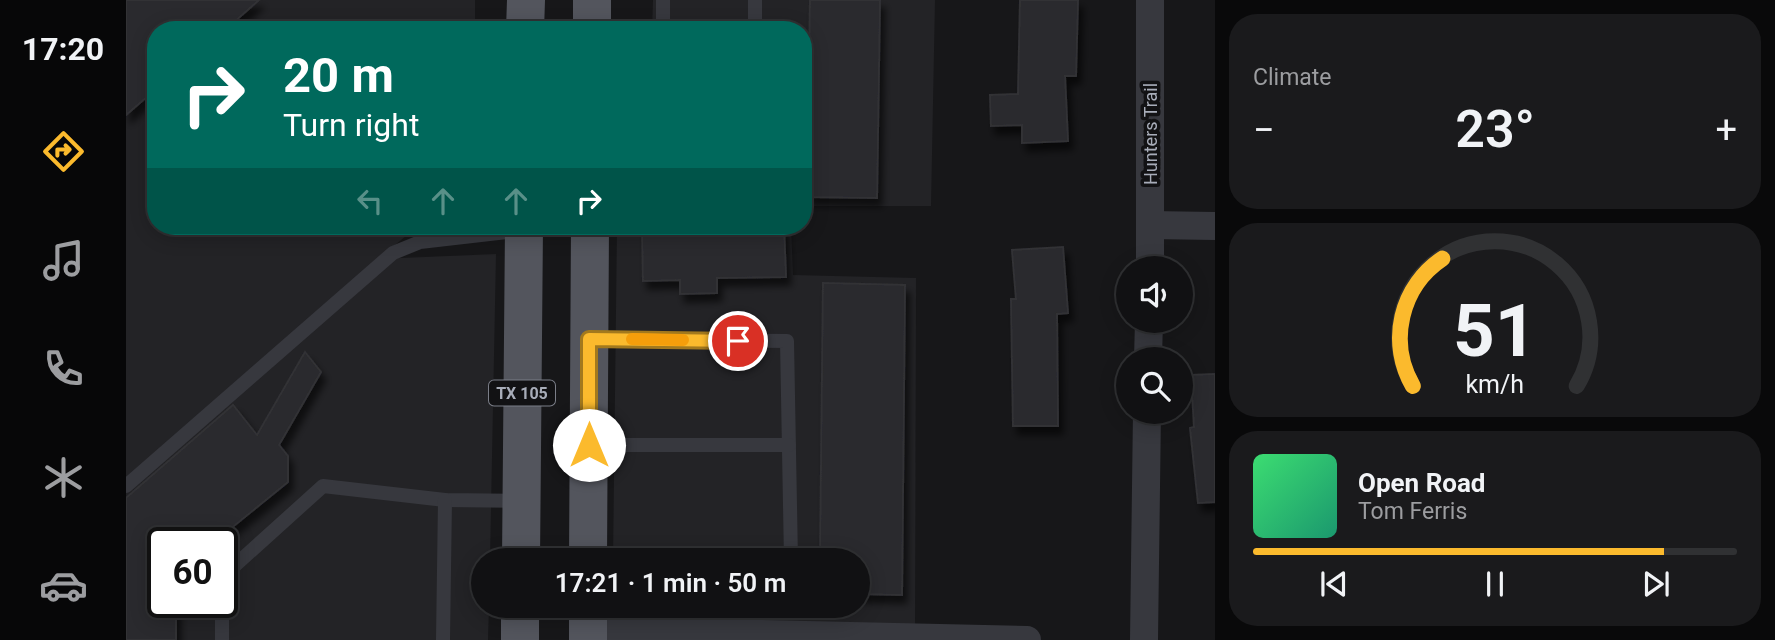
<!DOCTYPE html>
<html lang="en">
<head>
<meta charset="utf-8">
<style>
	body { margin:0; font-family:Roboto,sans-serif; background:#1a1a1c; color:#f1f3f6; height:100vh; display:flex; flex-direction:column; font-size:26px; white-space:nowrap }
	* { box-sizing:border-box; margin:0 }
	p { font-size:23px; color:#9c9da0 }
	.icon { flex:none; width:38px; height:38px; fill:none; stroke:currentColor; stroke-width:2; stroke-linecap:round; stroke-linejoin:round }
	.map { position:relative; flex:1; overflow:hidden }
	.details { display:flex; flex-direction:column; gap:14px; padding:14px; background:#09090a; width:560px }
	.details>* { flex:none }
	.hud { position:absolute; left:21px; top:21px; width:665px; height:214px; border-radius:28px; box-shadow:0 4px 18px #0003,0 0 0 2px #303133; background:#00695c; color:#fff; overflow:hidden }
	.buttons { position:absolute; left:990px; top:256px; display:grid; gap:14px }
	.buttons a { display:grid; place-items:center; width:77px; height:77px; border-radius:50%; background:#111113; box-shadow:0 4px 18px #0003,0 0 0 2px #303133; font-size:35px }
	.speed { position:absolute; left:21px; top:527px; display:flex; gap:14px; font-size:35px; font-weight:700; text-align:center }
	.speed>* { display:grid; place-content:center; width:91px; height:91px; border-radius:50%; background:#111113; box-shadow:0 4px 18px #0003,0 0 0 2px #303133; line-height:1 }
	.speed .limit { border:4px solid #111; border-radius:10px; background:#fff; color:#111 }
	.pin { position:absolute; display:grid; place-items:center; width:60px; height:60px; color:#fff; margin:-30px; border:4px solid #fff; border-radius:50%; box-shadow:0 2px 7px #0007 }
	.me { position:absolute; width:77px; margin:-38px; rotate:0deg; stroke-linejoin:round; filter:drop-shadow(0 0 5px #0008) }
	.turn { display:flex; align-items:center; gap:24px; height:147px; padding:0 21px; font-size:32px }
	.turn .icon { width:91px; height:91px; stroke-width:2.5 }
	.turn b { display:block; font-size:49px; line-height:60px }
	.lanes { display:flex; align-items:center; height:66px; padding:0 21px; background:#0003; justify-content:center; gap:35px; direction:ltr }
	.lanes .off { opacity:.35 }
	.big { font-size:52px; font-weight:600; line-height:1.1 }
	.details .widget { flex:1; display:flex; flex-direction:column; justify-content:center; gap:10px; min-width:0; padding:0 24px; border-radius:28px; background:#1a1a1c }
	.details .dial { align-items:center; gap:0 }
	.dial svg { height:182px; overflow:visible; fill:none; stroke:#303133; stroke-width:7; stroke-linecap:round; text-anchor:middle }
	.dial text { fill:#f1f3f6; stroke:none }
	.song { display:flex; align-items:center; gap:21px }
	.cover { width:84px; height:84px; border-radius:10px; background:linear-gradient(135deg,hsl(140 70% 55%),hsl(160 70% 35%)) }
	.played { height:7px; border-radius:4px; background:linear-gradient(90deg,#fbba2d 85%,#303133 85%) }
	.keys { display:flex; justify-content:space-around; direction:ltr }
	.heat { display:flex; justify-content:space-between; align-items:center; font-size:38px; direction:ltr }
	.trip { position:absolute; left:345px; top:548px; width:399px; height:70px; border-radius:35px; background:#111113; box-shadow:0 4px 18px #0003,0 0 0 2px #303133; font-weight:600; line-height:70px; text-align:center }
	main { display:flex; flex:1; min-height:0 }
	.tab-bar { display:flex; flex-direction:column; width:126px; justify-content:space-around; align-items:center; background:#070708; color:#9c9da0 }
	.tab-bar .icon { width:49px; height:49px }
	.tab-bar .selected { color:#fbba2d }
	.tab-bar b { font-size:32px; color:#f1f3f6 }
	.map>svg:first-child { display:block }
	.built { fill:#232326; fill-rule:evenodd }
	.building { fill:#2a2a2d; stroke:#313135; stroke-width:2; filter:url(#shadow) }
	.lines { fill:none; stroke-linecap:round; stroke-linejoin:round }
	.service { stroke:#37383e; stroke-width:14 }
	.minor { stroke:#37383e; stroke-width:28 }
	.primary { stroke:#53555d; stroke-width:38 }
	.route-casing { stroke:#a3791d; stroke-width:18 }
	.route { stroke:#fbba2d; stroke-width:12 }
	.slow { stroke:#f59e0b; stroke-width:12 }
	.labels { text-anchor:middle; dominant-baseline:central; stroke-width:7; stroke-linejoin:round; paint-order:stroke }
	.shield { fill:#121214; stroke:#7b7e88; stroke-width:2 }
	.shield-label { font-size:16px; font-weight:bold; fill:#a8adb9 }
	.street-label { font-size:18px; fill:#a8adb9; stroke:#121214 }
</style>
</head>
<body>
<main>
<nav class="tab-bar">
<b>17:20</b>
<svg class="icon selected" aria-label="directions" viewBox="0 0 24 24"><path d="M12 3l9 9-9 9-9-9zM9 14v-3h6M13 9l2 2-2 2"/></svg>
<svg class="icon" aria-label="music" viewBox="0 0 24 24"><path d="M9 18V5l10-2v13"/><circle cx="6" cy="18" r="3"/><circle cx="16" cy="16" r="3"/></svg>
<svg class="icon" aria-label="phone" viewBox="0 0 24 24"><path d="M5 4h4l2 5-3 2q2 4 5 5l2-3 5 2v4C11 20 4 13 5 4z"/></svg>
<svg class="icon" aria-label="climate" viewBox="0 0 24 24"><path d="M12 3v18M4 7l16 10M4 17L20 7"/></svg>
<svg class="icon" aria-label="car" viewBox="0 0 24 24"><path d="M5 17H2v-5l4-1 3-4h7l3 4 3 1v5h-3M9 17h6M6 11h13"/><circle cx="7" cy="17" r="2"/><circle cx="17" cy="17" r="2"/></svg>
</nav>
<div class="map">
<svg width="1089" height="640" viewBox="0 0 1089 640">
	<defs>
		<filter id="shadow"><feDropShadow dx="4.5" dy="8" stdDeviation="3.5" flood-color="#0009"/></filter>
	</defs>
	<rect width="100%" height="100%" fill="#171719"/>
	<!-- built -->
	<g class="built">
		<path d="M 0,0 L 349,0 L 349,30 L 30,30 L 30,226 L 292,226 L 252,259 L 370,254 L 364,560 L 357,560 L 357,606 L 363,606 L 362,640 L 0,640 ZM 37,542 L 96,542 L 96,602 L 37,602 Z"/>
		<path d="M 527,0 L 809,0 L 805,206 L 677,206 L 677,30 L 526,30 Z"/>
		<path d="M 491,226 L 665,226 L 667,275 L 790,278 L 789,640 L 486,640 L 487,606 L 732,606 L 732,560 L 487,560 Z"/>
	</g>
	<!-- building -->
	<g class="building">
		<path d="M 0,0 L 133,0 L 99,30 L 30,30 L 30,89 L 0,115 Z"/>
		<path d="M 684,0 L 754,0 L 751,198 L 681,197 Z"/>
		<path d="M 894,0 L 952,0 L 950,76 L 939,76 L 942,141 L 896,143 L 896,125 L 865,126 L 864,95 L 892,94 Z"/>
		<path d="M 516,226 L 658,226 L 660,277 L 591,278 L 591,293 L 554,294 L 554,280 L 517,281 Z"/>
		<path d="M 937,247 L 942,313 L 931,314 L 932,426 L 887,426 L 885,299 L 890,299 L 886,250 Z"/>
		<path d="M 697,283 L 779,285 L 776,595 L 732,594 L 732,560 L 694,560 Z"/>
		<path d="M 179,352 L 195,372 L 153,445 L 162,456 L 162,482 L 88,542 L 37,542 L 37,602 L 50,602 L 50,640 L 0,640 L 0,498 L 107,405 L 131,435 Z"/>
		<path d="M 1089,374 L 1089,502 L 1072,503 L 1064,428 L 1068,427 L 1065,375 Z"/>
	</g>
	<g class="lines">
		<!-- service -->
		<g class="service">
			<path d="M 629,0 L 629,30"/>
			<path d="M 537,30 L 537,0"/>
			<path d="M 465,339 L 661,341 L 665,560"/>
			<path d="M 464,445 L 663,445"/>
			<path d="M 0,486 L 267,253 L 294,242 L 398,230"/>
			<path d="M 464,555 L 655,560"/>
			<path d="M 96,599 L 105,569 L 197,486 L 319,500 L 394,501"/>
			<path d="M 96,602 L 96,640"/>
			<path d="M 317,640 L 319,500"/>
		</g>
		<!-- minor -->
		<g class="minor">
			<path d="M 1024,225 L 1089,226"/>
			<path d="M 1024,268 L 1024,0"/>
			<path d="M 1022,359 L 1023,320"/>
			<path d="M 462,630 L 901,640"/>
			<path d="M 1018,640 L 1021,411"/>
		</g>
		<!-- primary -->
		<g class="primary">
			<path d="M 399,30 L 400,0"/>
			<path d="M 466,30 L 466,0"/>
			<path d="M 395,560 L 398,226"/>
			<path d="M 462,560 L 464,226"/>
			<path d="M 394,640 L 394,606"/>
			<path d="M 462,640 L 462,606"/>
		</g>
	</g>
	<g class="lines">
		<defs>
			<path id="route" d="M 463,445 L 463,339 L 612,341"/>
		</defs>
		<!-- route casing -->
		<use href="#route" class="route-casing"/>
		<!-- route -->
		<use href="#route" class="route"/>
		<!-- slow -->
		<path class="slow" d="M 506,339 L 557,340"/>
	</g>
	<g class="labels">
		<!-- shield labels -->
		<rect class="shield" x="363" y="380.5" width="66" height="25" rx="5"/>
		<g class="shield-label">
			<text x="396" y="393">TX 105</text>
		</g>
		<!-- street labels -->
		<g class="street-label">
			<text transform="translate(1024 134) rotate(-90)">Hunters Trail</text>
		</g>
	</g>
</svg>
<div class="buttons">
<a><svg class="icon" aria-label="sound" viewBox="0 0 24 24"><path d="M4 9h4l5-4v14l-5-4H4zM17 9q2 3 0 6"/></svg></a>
<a><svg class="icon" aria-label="search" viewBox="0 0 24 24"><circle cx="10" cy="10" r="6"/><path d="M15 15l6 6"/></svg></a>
</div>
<div class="speed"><div class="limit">60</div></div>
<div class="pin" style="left:612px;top:341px;background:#d93025"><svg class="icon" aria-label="arrive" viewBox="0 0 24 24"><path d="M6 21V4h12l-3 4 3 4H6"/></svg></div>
<svg class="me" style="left:463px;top:445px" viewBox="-20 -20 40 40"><circle r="19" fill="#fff"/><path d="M0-13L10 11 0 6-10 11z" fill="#fbba2d"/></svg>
<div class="trip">17:21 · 1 min · 50 m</div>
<div class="hud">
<div class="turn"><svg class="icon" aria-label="right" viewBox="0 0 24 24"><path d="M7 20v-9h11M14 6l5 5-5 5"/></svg><div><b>20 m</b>Turn right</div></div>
<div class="lanes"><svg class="icon off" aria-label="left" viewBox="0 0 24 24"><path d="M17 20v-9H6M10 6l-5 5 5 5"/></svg><svg class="icon off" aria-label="ahead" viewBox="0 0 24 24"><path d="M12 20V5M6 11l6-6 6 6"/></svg><svg class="icon off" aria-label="ahead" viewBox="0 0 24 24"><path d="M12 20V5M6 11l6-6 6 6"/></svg><svg class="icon" aria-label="right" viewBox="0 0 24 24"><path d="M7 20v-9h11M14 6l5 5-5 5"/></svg></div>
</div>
</div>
<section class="details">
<div class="widget"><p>Climate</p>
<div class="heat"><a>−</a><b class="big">23°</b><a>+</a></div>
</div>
<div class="widget dial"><svg viewBox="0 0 100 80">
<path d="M14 69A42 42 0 1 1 86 69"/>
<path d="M14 69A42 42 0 0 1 27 13" stroke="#fbba2d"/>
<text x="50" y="56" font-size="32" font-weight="700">51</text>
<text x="50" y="72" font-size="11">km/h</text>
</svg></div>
<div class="widget">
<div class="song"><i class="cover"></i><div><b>Open Road</b><p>Tom Ferris</p></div></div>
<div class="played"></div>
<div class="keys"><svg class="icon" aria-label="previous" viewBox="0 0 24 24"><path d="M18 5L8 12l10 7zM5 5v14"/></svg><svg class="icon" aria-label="pause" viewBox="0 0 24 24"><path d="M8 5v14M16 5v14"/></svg><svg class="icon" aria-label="next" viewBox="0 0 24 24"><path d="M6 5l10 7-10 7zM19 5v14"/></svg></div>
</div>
</section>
</main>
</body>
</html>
